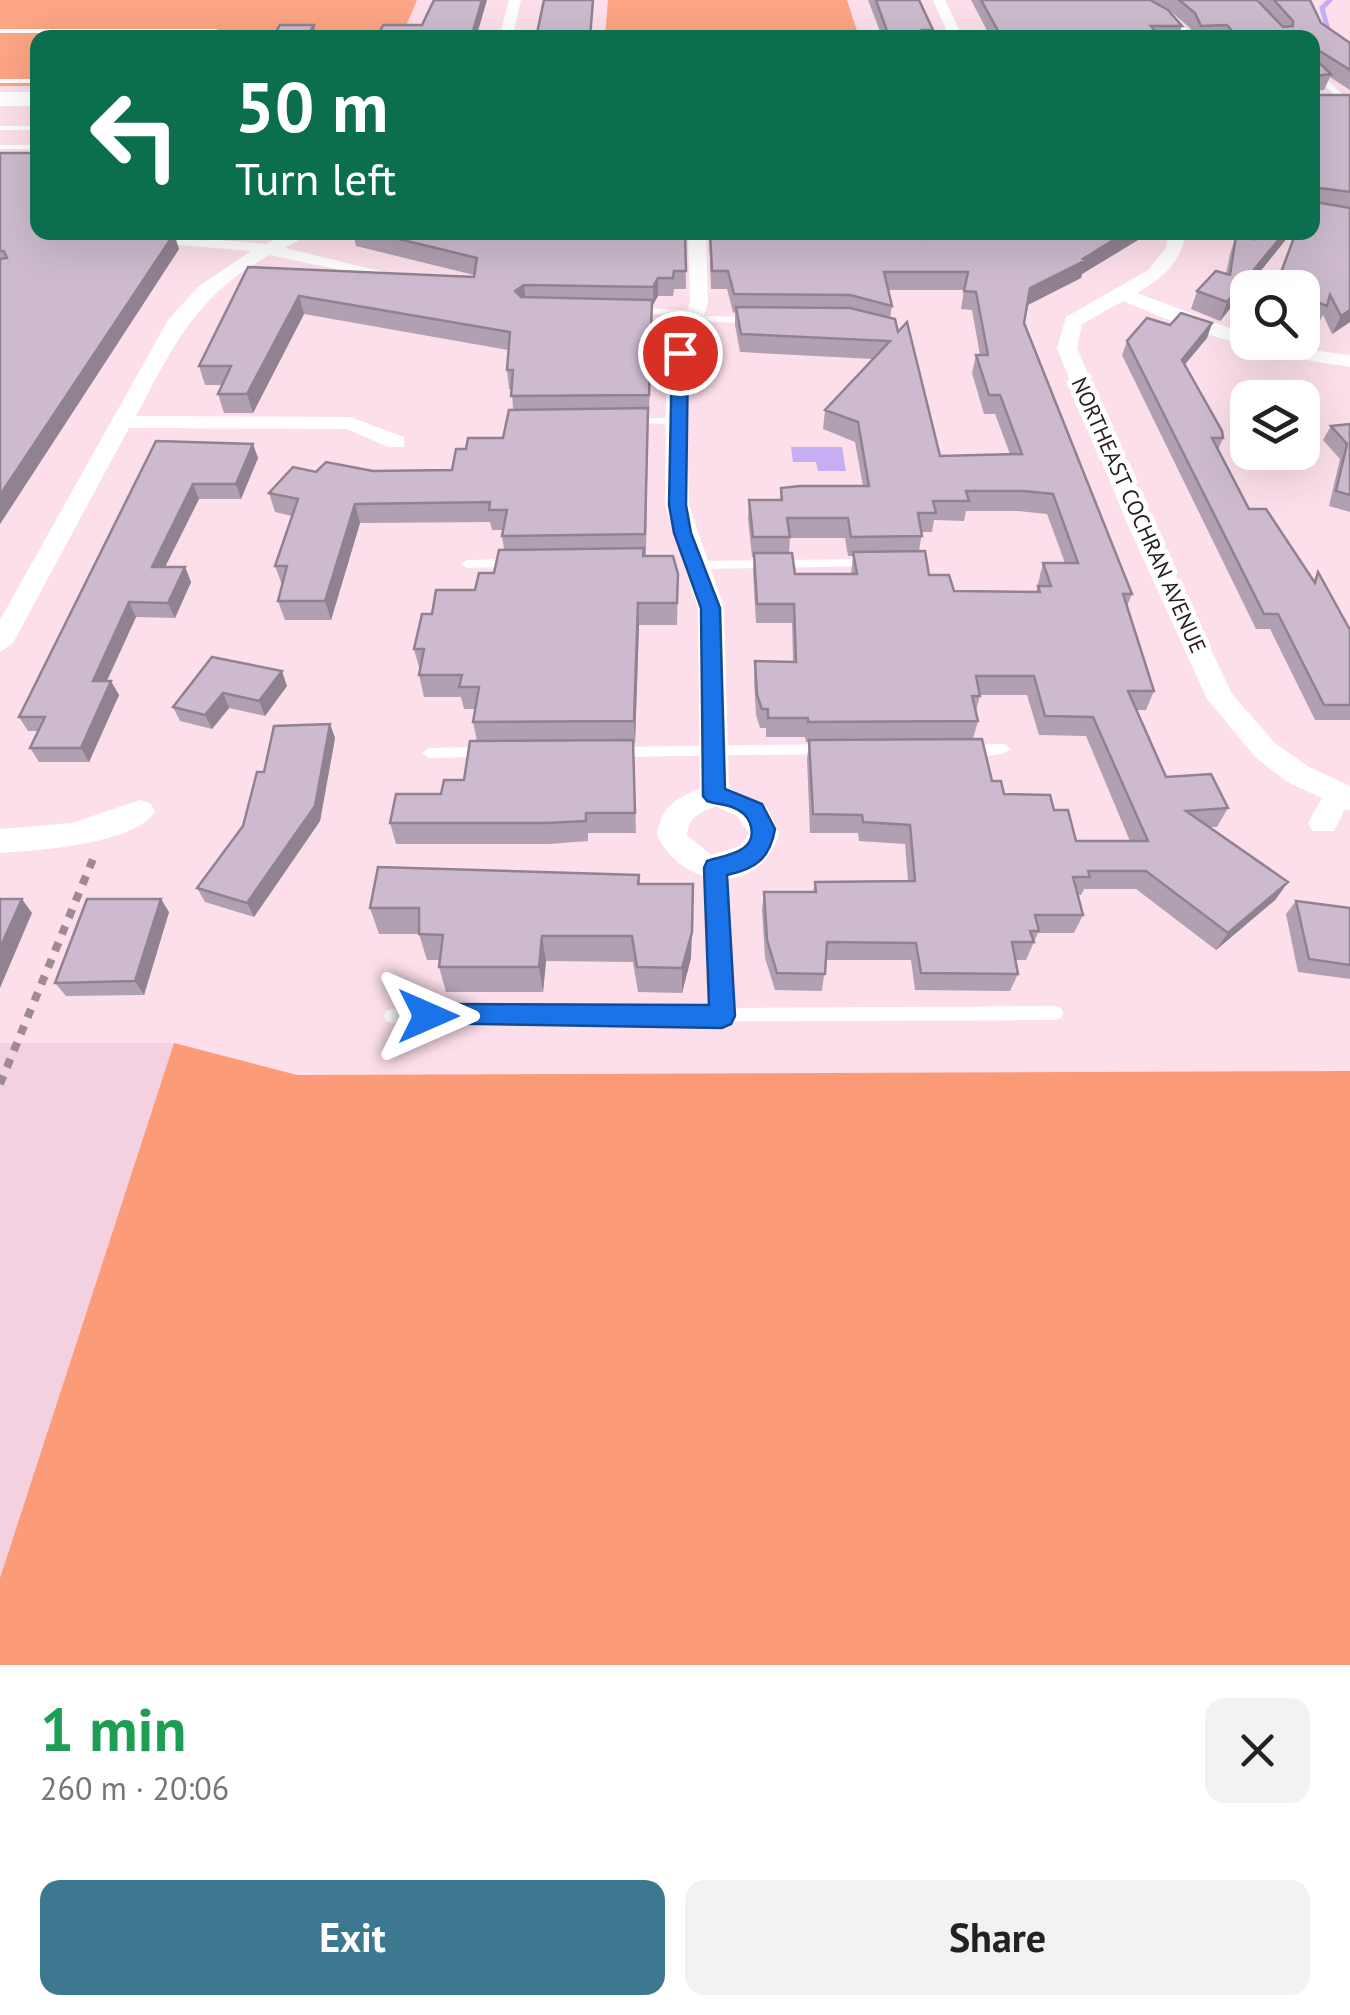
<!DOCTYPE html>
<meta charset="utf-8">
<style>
:root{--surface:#fff;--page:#f2f2f2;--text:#222;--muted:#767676;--accent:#3c7990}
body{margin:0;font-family:"PT Sans",sans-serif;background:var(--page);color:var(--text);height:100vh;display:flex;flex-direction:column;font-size:38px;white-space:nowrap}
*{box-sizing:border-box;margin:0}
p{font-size:32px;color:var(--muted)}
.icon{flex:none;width:55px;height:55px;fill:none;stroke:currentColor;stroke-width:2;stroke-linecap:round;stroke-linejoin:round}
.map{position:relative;height:1665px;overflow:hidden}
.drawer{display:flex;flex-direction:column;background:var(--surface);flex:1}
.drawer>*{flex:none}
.hud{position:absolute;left:30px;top:30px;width:1290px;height:210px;border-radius:20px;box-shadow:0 10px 40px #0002;background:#0b6e4f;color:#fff;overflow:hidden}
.tools{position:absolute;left:1230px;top:270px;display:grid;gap:20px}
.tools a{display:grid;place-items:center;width:90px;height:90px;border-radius:20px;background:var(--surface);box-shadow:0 10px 40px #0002;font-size:50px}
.pin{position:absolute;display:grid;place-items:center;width:85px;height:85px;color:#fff;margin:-42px;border:5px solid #fff;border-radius:50%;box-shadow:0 2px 10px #0007}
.me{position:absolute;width:110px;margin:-55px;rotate:90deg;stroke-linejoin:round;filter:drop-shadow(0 0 8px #0008)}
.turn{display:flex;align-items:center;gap:35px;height:210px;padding:0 40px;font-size:45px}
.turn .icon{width:130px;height:130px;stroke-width:2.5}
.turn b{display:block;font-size:70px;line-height:85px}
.round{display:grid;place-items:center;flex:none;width:105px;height:105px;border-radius:20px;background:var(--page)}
.summary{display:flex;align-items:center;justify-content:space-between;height:170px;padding:0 40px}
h1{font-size:60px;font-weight:700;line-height:75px;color:#1e9e55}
.button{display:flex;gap:20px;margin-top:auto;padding:20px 40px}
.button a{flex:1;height:115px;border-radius:20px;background:var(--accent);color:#fff;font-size:40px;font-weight:700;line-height:115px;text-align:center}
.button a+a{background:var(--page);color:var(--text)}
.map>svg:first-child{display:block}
.built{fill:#f4d1e0}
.green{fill:#fda585}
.forest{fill:#fb9b78}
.water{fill:#c6aef4}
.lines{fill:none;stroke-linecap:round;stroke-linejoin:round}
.stream{stroke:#c6aef4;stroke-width:5}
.path{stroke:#9e8a92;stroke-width:8;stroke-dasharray:9 9;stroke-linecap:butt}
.lane{fill:#fff;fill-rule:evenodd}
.street{fill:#fff;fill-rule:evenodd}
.primary{fill:#fff;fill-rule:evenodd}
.wall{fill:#b0a0b1;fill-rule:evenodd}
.shaded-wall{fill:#908290}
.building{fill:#cdbace;stroke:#908290;stroke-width:2.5}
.route{fill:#1a73e8;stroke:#114b97;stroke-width:2.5}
.labels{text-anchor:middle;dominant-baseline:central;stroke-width:10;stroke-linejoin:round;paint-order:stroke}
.far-street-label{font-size:22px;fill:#261c20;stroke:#fff}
</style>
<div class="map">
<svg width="1350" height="1665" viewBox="0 0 1350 1665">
<rect width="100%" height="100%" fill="#fcdfeb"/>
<polygon class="built" points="0,1043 174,1043 0,1578"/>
<g class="green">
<polygon points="0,0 417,0 403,33 38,38 37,86 0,86"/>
<polygon points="608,0 847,0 859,37 605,37"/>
</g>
<polygon class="forest" points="174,1043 297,1075 1350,1071 1350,1665 0,1665 0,1578"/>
<polygon class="water" points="791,447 842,447 846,471 818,471 816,462 793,462"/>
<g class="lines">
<polyline class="stream" points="1330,0 1322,8 1328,30 1350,46"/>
<polyline class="path" points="0,1084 93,859"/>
<g class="lane">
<polygon points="0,29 216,29 233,38 224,38 215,33 0,33"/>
<polygon points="1312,66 1348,99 1348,103 1342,103 1312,72"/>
<rect x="0" y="79" width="38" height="4"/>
<rect x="0" y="126" width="38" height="4"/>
<rect x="0" y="145" width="38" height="4"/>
<polygon points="631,308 697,310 702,313 697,316 628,313 626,311"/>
<polygon points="695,316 752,317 757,320 752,323 692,321 690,319"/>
<polygon points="631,418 677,418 682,421 677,424 627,423 627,419"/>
<polygon points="516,559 522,563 520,566 467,568 461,564 467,560"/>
<polygon points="873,559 877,560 877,566 697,569 691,565 697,561"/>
<polygon points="825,744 832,749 825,754 614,757 607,752 614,747"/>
<path d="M968 744H1004L1011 749C1001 758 971 758 961 749Z"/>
<polygon points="486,747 493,752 486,757 429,758 422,753 429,748"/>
<polygon points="715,862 720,864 723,868 730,1008 1055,1006 1061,1008 1063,1013 1061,1018 1055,1020 392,1023 386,1021 384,1016 386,1011 392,1009 713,1009 707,868 710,864"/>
</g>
<g class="street">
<polygon points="509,0 521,0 512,38 499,38"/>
<polygon points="933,0 945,0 963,38 950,38"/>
<path d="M1129 0C1156 0 1177 17 1194 38H1180L1166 22Z"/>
<path d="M290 232H314L285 248 409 278 400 283 270 255C196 295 174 345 136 416L350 417 404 437V447H388L347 429 129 428 13 643 0 652V620L168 320 199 286 251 251 179 245 173 244V236L266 244Z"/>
<path d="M688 232H706L708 302 686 377 689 505 724 608 729 788 767 808 779 834C759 898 682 889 657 835 661 807 675 798 700 789L698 608 665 505 666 377 690 302ZM716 806 737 816 749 834 740 846 711 855 687 835C689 816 700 813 716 806Z"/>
<path d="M1168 232H1186C1182 262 1162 279 1137 293L1248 335V342L1350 355V367C1270 357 1196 333 1123 301L1082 324 1077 348 1148 516 1232 694 1276 744 1309 767 1350 786V810L1345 809 1334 831H1312L1308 823 1322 798 1289 783 1256 758 1207 699 1124 516 1057 348 1066 317 1148 270 1166 248Z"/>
<path d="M140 800 150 803 155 811C137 844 35 851 0 853V829L72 823Z"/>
</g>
<rect class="primary" x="0" y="92" width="38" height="14"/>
</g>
<g class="wall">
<polygon points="868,0 919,0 933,30 932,38 873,38 873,34 881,34"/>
<polygon points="971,0 1150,0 1182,26 1178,38 991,38"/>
<polygon points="1150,0 1257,0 1259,2 1260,0 1310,0 1321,23 1350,43 1350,90 1330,77 1324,90 1316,91 1316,95 1350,95 1350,322 1332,334 1323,315 1318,324 1302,318 1302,288 1275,288 1295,232 1312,232 1312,38 1195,38 1190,28 1167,8"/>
<polygon points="0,153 38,232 189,232 170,233 174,234 179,249 0,524"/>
<polygon points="353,232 685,232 686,289 674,289 673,296 658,296 652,305 649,414 648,414 646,554 644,556 678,574 677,625 639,625 635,743 633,743 636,833 588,833 588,841 549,844 396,844 390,823 464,780 477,741 473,722 475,709 464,709 461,697 424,697 419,675 420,671 414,649 432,614 475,590 494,573 504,549 502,536 503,530 492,530 490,522 360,523 331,620 285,620 278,601 282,585 275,566 292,516 275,512 269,493 316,472 452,470 466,449 503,438 513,410 512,389 509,389 507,370 508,350 304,314 253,413 224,413 218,394 222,385 205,385 199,366 248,267 474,277 474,275 356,246"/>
<path d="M709 232H1140L1138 240 1082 274 1081 278 1027 305 1024 323 1132 594 1127 606 1154 691 1146 710H1136L1166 777 1228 808 1217 827H1209L1288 882 1275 900 1216 950 1136 889H1084L1081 895H1078L1083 915 1074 933H1038L1026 960H1015L1018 974 1010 991 915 990 911 960H826L822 991 775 990 765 958 762 910 764 892H813L815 882 908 881 905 844 859 841 858 833H810L807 759 809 742H806L805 737H766V728H760L756 715 754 681 755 661 793 662 792 623H756L753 572 754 557H752L748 519 749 500H780L781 488 863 486 855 442 823 429 825 410 873 359 740 352 735 325V313L733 312 727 289H711ZM888 290H964L961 309 972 310 980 355H976L972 373 984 414H995L1010 454 940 456 898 332 890 318 892 306ZM966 511H1018L1047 514 1065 563H1043L1036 592 954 591 929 575 919 551 922 532H932L934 520 964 521ZM790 538H845L848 556H853L851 574H795L789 553ZM980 695H1027L1039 735 1086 736 1130 841H1076L1054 810 1004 794 992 781 973 739 978 721 976 711Z"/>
<polygon points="1243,232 1292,232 1220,321 1191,309 1197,291 1226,274 1230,254 1236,236 1244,237"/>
<polygon points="1212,323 1207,338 1185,364 1223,438 1218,450 1249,509 1314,580 1318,572 1350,630 1350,720 1315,720 1270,629 1256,629 1122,355 1127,341 1170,325"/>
<polygon points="1350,424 1350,512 1329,506 1340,459 1323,440 1331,426"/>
<polygon points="156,441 258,458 241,499 199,499 165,567 185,567 191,582 175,618 136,617 107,681 119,695 89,762 39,762 30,748 38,731 28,731 19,717"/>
<polygon points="212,657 287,686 265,716 229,708 212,729 180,721 173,707"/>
<polygon points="330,724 335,738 320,821 254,917 205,902 197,888 243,826 264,772"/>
<polygon points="639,875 640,884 691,958 682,993 638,992 633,962 546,961 543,992 446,992 439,967 440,960 427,960 419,934 379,934 370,908"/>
<polygon points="1296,901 1350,908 1350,979 1298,972 1286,914"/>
<polygon points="169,912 144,995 66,996 55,983"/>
</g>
<g class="shaded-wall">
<polygon points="482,0 487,0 476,38 471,38"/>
<polygon points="314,25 316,37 306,38"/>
<polygon points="166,232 170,232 170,240 174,234 179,249 0,524 0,495"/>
<polygon points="915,232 945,232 913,248"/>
<polygon points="1126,232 1140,232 1138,240 1082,274 1081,278 1026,306 1030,288"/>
<polygon points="1285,232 1292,232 1220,321 1227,302"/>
<polygon points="658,278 658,296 653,305 653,287"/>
<polygon points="524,285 526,303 515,291"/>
<polygon points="299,296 304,314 253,413 247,394"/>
<polygon points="1350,310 1350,322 1332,334 1341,316"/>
<polygon points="1212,323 1207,338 1177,374 1182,360"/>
<polygon points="253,444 258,458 241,499 236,484"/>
<polygon points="193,484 199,499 158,581 152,567"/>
<polygon points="355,504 360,523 331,620 325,601"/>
<polygon points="185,567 191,582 175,618 168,603"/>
<polygon points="129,602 136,617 100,695 93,681"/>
<polygon points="638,603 639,625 635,743 634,721"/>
<polygon points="282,671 287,686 265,716 259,701"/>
<polygon points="111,681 119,695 89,762 81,748"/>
<polygon points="223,693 229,708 212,729 205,715"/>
<polygon points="330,724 335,738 320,821 254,917 247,903"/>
<polygon points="1288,882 1275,900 1216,950 1228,933"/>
<polygon points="22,899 32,913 0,988 0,948"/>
<polygon points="161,899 169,912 144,995 135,981"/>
<polygon points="692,932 691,958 682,993 682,968"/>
<polygon points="542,936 546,961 543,992 539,967"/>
</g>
<g class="building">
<polygon points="434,0 482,0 471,38 377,38 383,25 422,25"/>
<polygon points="544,0 593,0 590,38 536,38"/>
<polygon points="876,0 919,0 933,30 922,30 924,38 874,38 873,34 888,34"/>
<polygon points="981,0 1150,0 1168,10 1182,26 1151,26 1161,38 1002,38"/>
<polygon points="1179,0 1257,0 1283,27 1293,26 1293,21 1274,0 1310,0 1321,23 1350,43 1350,70 1315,48 1315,59 1331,74 1315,76 1316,95 1350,95 1350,192 1319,188 1315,202 1350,208 1350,310 1341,316 1330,295 1327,306 1302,296 1302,288 1276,286 1296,232 1312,232 1312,38 1238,38 1227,25 1201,26 1195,13"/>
<polygon points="280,25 314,25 306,38 272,38"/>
<polygon points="0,153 38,153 38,232 167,232 174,234 0,495 0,259 7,258 4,251 0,251"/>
<polygon points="370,232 685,232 686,271 674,271 673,278 658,278 653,287 524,285 515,291 521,297 652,300 649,395 511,396 513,370 507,370 510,332 299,296 247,394 218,394 231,366 199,366 248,267 474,277 477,258"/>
<polygon points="710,232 915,232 914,235 927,239 940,232 1126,232 1083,259 1086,260 1030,288 1024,323 1132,594 1123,594 1154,691 1128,691 1166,777 1211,774 1228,808 1186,811 1288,882 1228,933 1146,871 1088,871 1090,877 1073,877 1083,915 1035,915 1039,931 1030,931 1034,942 1012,942 1018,974 921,973 916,943 827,942 825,974 777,973 767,940 764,892 816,892 815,882 915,881 910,825 863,822 862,815 813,814 809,740 982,739 992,781 1001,781 1004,794 1050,795 1054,810 1068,810 1076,841 1148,841 1093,717 1045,716 1034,676 976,676 980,696 972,696 978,721 808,722 808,718 768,718 768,709 762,709 757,695 755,661 796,662 794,604 757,604 754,553 792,553 795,574 857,574 853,552 925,551 929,575 949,575 954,591 1040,592 1038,586 1051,586 1043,563 1078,563 1053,494 1023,491 966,491 969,501 933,501 936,513 918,513 922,536 851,537 848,518 787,518 790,537 753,537 749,500 782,500 781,488 800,486 869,486 858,422 825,410 890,341 741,334 736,307 850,308 895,319 898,332 907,322 940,456 1022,454 1000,395 989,395 976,355 988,355 976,292 964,291 968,272 884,272 892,306 850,295 734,294 728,271 712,271"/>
<polygon points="1253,232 1285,232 1227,302 1197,291 1216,271 1230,275 1236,236 1254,239"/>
<polygon points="1181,313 1212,323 1182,360 1222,431 1223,438 1212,438 1249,509 1266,509 1315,583 1318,572 1350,630 1350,705 1324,705 1278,614 1264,614 1127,341 1147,318 1170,325"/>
<polygon points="648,408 645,534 502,536 507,510 489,510 490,502 355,504 325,601 278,601 287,566 275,566 298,499 269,493 293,467 316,472 326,462 373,471 452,470 456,449 466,449 468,438 503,438 509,410"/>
<polygon points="1350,424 1350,495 1336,491 1347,444 1331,426"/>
<polygon points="156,441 253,444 236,484 193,484 152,567 185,567 168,603 129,602 93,681 111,681 81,748 30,748 45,717 19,717"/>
<polygon points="644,548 643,556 673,556 678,574 677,603 638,603 634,721 473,722 479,687 459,687 462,675 419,675 424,649 414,649 422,614 432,614 436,590 475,590 479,573 494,573 499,550"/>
<polygon points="212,657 282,671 259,701 223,693 205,715 173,707"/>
<polygon points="330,724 315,806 247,903 197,888 243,826 257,772 264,772 274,726"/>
<polygon points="633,740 635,813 586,813 586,821 546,823 390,823 396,794 441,794 444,780 464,780 470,741"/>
<polygon points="378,867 639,875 638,884 693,884 692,932 682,968 637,967 632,936 542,936 539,967 439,967 443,935 419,934 419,908 370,908"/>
<polygon points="0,899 22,899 0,948"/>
<polygon points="87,899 161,899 135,981 55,983"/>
<polygon points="1296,901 1350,908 1350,965 1309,959"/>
</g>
<path class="route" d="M680 349 688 353 686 505 691 533 720 608 725 789 762 804 775 829C770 858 756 869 727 875L735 1016 731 1024 722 1028 419 1023 415 1016 419 1008 428 1004 709 1005 704 868 707 861C726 855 760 852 750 823 747 815 740 810 732 807 724 804 715 804 707 801L703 796 701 608 674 533 669 505 672 353Z"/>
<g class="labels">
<g class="far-street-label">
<text transform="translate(1139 515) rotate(66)">NORTHEAST COCHRAN AVENUE</text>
</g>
</g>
</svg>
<div class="tools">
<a><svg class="icon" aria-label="search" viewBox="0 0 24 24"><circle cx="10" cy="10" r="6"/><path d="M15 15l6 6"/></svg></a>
<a><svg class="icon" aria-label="layers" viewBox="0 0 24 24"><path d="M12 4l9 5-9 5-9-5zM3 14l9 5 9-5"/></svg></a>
</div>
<div class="pin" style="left:680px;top:353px;background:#d93025"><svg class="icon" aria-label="arrive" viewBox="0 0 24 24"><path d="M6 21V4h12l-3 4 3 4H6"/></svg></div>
<svg class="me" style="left:428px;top:1016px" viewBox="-20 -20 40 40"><path d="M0-17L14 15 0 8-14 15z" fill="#1a73e8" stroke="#fff" stroke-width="4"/></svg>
<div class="hud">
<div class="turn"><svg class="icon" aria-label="left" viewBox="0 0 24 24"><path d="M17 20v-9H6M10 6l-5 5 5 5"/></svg><div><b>50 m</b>Turn left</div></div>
</div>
</div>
<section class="drawer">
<div class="summary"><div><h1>1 min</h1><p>260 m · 20:06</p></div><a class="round"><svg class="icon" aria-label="close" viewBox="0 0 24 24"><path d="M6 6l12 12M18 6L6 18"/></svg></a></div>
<div class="button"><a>Exit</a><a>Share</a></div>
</section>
